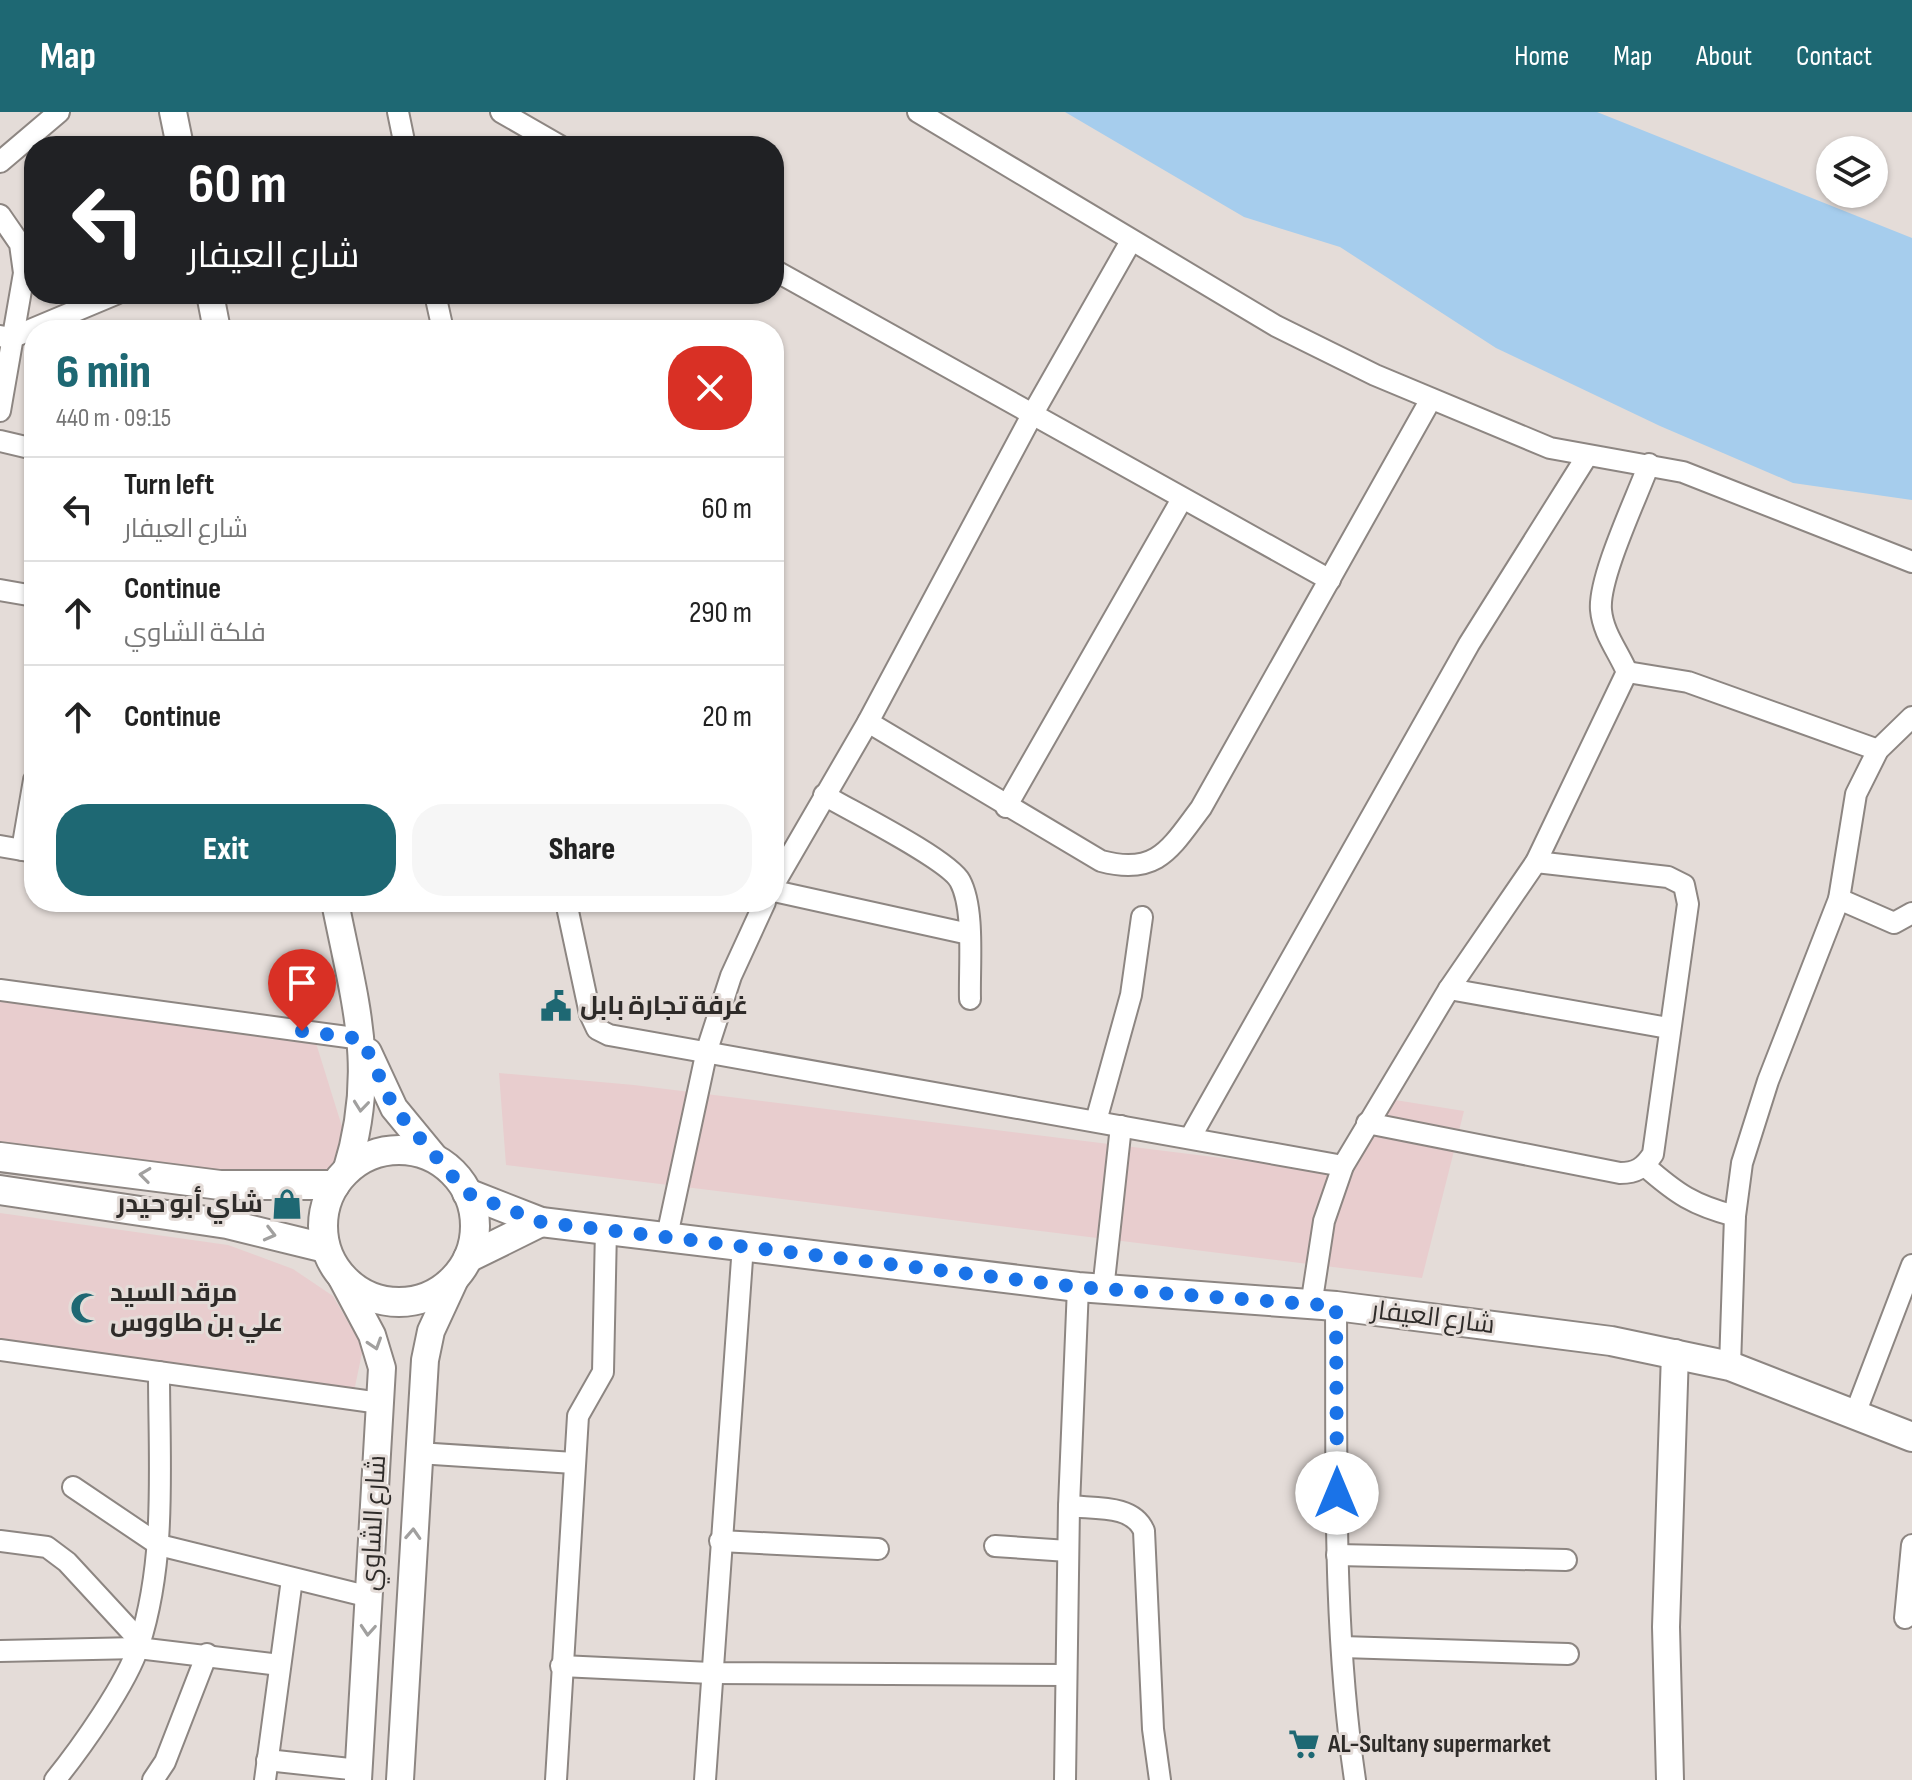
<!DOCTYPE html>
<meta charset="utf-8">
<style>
:root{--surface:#fff;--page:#f6f6f6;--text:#222;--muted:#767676;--line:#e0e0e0;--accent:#1e6873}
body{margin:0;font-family:"Sofia Sans Condensed",Cairo,sans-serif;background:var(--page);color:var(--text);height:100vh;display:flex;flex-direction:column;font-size:30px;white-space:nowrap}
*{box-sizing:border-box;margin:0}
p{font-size:26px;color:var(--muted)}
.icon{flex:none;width:44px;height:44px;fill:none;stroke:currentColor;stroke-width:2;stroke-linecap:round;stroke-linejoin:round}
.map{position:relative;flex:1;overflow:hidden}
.sheet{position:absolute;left:24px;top:208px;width:760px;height:592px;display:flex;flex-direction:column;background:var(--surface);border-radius:32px;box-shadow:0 2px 6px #0004}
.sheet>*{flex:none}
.top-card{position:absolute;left:24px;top:24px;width:760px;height:168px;border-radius:32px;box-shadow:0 2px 6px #0004;background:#202124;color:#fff;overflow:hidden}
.tools{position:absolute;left:1816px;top:24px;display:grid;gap:16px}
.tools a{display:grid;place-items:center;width:72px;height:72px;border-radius:50%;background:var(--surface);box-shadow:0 2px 6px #0004;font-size:40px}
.pin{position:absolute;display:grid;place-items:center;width:68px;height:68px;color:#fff;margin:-82px -34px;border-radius:50% 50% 50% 0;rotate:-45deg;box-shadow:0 0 8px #0007}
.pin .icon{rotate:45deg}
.me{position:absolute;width:88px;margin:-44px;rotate:0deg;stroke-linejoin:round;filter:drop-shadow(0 0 6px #0008)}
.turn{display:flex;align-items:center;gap:28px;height:168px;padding:0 32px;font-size:36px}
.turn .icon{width:104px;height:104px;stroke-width:2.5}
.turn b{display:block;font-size:56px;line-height:68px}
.round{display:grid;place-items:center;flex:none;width:84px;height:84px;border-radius:32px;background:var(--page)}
.headline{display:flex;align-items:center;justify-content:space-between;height:136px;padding:0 32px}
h1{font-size:48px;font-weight:800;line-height:60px;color:var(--accent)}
.action{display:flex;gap:16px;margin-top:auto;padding:16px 32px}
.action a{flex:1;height:92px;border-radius:32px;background:var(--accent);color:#fff;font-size:32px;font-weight:800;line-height:92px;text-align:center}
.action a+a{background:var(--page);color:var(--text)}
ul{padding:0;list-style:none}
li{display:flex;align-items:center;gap:24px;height:104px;padding:0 32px;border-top:2px solid var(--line)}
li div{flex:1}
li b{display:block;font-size:30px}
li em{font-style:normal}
header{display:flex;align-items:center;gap:48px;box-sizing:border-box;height:112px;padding:0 40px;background:var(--accent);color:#fff}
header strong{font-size:38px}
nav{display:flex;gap:44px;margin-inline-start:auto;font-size:28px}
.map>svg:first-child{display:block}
.commercial{fill:#e8cdce}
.water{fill:#a6cded}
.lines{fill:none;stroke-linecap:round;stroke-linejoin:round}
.minor-casing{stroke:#8d8682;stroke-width:24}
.tertiary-casing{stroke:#8d8682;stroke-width:30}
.secondary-casing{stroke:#8d8682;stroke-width:32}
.minor{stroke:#fff;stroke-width:20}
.tertiary{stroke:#fff;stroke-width:26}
.secondary{stroke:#fff;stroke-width:28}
.oneway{stroke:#a1a09f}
.route{stroke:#1a73e8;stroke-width:14;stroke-dasharray:0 25.2}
.labels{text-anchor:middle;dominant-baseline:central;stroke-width:6;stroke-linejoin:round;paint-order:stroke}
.poi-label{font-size:26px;font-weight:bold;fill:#2e2b29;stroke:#e4dcd8;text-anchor:start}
.street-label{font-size:26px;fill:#2e2b29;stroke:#e4dcd8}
</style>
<header>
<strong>Map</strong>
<nav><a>Home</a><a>Map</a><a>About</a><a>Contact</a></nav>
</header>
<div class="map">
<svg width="1912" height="1668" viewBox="0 0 1912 1668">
<rect width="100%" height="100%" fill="#e4dcd8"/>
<g class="commercial">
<polygon points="0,878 315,928 344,1021 337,1074 0,1038"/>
<polygon points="499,961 634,973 1343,1061 1395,988 1464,999 1422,1166 506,1053"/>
<polygon points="0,1101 228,1133 293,1157 333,1184 363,1236 350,1299 0,1247"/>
</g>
<polygon class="water" points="1065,0 1597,0 1912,126 1912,388 1793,371 1660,314 1496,236 1340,135 1244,105"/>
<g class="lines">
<defs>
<g id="minor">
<polyline points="398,0 405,34"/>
<polyline points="501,0 560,34"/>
<polyline points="918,0 1276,214 1375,263 1550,336 1683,360 1912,450"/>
<polyline points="0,50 59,0"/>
<polyline points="0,103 20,132 24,161 0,299"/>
<polyline points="774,158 1330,468"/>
<polyline points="435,182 443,218"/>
<polyline points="0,224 11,226 116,182"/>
<polyline points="0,329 34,337"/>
<polyline points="0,478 34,484"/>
<polyline points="1627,560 1688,570 1878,638"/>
<path d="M868 610 1101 749C1157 764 1170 737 1201 696L1431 287"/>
<path d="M824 683C851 699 948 747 960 769 975 797 969 855 970 887"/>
<polyline points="1006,695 1182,387"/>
<polyline points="0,734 34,740"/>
<polyline points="22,738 34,668"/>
<polyline points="774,772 868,610 1032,303 1131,129"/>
<polyline points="774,779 969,822"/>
<polyline points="1839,787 1894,811 1912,801"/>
<polyline points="566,790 590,902 597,917 609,923 1343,1054"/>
<polyline points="1449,877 1668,916"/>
<polyline points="0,878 362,927"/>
<polyline points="1096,1009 1131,883 1142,805"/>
<path d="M1367 1011 1620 1061C1636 1061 1644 1056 1653 1042L1688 792 1684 773 1668 765 1536 750"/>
<polyline points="1190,1026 1469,532 1587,344"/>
<path d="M1645 1054C1677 1082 1693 1093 1735 1104"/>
<polyline points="667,1124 707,938 731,864 765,790"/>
<polyline points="1103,1178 1121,1014"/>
<path d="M1311 1194 1324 1109 1343 1054 1449 877 1536 750 1627 560C1618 539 1603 521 1601 498 1598 466 1637 385 1649 352"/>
<path d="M1336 1194C1337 1352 1332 1512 1355 1668"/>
<polyline points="0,1238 380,1291"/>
<polyline points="1730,1254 1735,1104 1742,1051 1768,969 1839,787 1856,682 1878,638 1912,605"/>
<polyline points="1855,1302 1912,1153"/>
<polyline points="418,1341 574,1351"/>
<polyline points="73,1375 159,1433 370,1485"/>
<path d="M1069 1394C1094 1397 1133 1392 1144 1419L1153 1617 1160 1668"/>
<polyline points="0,1429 47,1435 67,1450 140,1529"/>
<polyline points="720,1429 878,1437"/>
<polyline points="995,1434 1068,1439"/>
<polyline points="1337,1443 1566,1448"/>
<polyline points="1905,1506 1912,1433"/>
<polyline points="1342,1535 1568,1542"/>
<polyline points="0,1539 138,1536 280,1553"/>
<polyline points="561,1554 711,1561 1066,1563"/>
<polyline points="267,1648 359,1658"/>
<path d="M55 1668C81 1636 127 1571 139 1533 167 1446 159 1351 159 1260"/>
<polyline points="153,1668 165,1650 207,1542"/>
<polyline points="265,1668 292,1467"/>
<polyline points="556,1668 578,1304 603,1260 606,1117"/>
<polyline points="705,1668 743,1133"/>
<polyline points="1065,1668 1069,1394 1078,1175"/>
</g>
<g id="tertiary">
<polyline points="173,0 180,34"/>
<polyline points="210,182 217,218"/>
<path d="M335 790C355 891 378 958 346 1060"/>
<polyline points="368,940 394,996 436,1047"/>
<polyline points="340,1163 372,1223 382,1256 358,1668"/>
<polyline points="400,1668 425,1248 431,1219 456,1165"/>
<polyline points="1670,1668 1666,1515 1675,1241"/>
</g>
<g id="secondary">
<circle cx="399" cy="1114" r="76"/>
<polyline points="0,1045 220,1073 335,1073"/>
<polyline points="0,1078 227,1112 325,1136"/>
<polyline points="467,1081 541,1110 1078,1175 1336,1194 1611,1229 1730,1254 1912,1325"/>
<polyline points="468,1146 541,1110"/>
</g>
</defs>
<use href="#minor" class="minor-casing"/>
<use href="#tertiary" class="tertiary-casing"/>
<use href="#secondary" class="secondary-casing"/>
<use href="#minor" class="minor"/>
<use href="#tertiary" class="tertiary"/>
<use href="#secondary" class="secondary"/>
</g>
<defs><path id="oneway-chevron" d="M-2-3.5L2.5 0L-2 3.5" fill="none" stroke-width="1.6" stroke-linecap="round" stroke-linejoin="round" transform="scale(2)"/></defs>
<g class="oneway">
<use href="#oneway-chevron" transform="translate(361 994) rotate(96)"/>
<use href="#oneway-chevron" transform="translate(145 1063) rotate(-173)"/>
<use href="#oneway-chevron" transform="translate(270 1122) rotate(14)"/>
<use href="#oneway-chevron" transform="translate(375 1232) rotate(72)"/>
<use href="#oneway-chevron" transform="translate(413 1422) rotate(-87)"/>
<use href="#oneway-chevron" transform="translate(368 1518) rotate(94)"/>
</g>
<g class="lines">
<polyline class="route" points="302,919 362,927 394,996 467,1081 541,1110 1078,1175 1336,1194 1337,1381"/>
</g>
<defs>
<symbol id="civic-bare" viewBox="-9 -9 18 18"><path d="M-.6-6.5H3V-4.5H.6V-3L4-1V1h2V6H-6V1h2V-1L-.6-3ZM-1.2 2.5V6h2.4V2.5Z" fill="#1e6873" stroke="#e4dcd8" stroke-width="2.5" paint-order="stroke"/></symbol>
<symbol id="shop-bare" viewBox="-9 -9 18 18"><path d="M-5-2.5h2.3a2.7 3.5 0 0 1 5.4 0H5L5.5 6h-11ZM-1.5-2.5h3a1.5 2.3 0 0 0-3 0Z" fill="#1e6873" stroke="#e4dcd8" stroke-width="2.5" paint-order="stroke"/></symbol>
<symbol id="mosque-bare" viewBox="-9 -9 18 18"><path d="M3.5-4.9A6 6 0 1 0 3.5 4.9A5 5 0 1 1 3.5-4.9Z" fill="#1e6873" stroke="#e4dcd8" stroke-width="2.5" paint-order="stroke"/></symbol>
<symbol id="supermarket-bare" viewBox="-9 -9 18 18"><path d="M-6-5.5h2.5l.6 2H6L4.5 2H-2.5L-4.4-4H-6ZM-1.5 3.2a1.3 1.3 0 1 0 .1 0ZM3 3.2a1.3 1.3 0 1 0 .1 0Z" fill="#1e6873" stroke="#e4dcd8" stroke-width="2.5" paint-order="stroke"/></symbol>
</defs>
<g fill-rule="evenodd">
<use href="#civic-bare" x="534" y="872" width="44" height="44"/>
<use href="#shop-bare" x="265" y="1070" width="44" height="44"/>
<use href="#mosque-bare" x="64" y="1174" width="44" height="44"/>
<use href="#supermarket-bare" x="1282" y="1610" width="44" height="44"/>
</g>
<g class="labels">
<g class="poi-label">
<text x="580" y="894">غرفة تجارة بابل</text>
<text x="263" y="1092" text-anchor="end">شاي أبو حيدر</text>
<text x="110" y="1181">مرقد السيد<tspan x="110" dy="30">علي بن طاووس</tspan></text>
<text x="1328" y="1632">AL-Sultany supermarket</text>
</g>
<g class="street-label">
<text transform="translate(1433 1206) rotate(7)">شارع العيفار</text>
<text transform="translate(374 1411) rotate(-87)">شارع الشاوي</text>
</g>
</g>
</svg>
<div class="tools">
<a><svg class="icon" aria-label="layers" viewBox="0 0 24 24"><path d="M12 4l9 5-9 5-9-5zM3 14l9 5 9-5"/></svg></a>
</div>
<div class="pin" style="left:302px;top:919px;background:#d93025"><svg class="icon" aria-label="arrive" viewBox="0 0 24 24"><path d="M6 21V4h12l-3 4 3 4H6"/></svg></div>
<svg class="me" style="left:1337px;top:1381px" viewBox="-20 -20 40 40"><circle r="19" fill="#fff"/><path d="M0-13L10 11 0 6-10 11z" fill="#1a73e8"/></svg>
<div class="top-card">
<div class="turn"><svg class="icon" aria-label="left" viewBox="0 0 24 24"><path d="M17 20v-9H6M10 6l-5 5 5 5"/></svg><div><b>60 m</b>شارع العيفار</div></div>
</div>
<section class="sheet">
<div class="headline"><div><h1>6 min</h1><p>440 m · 09:15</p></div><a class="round" style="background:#d93025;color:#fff"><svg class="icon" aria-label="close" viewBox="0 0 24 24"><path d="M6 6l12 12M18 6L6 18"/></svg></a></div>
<ul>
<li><svg class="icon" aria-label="left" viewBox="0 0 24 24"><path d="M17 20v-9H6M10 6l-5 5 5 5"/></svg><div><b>Turn left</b><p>شارع العيفار</p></div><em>60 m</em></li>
<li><svg class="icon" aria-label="ahead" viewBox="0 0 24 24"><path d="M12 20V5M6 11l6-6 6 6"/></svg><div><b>Continue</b><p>فلكة الشاوي</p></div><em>290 m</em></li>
<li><svg class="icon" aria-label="ahead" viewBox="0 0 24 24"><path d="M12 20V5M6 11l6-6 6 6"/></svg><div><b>Continue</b></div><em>20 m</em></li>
</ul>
<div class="action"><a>Exit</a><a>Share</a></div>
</section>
</div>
